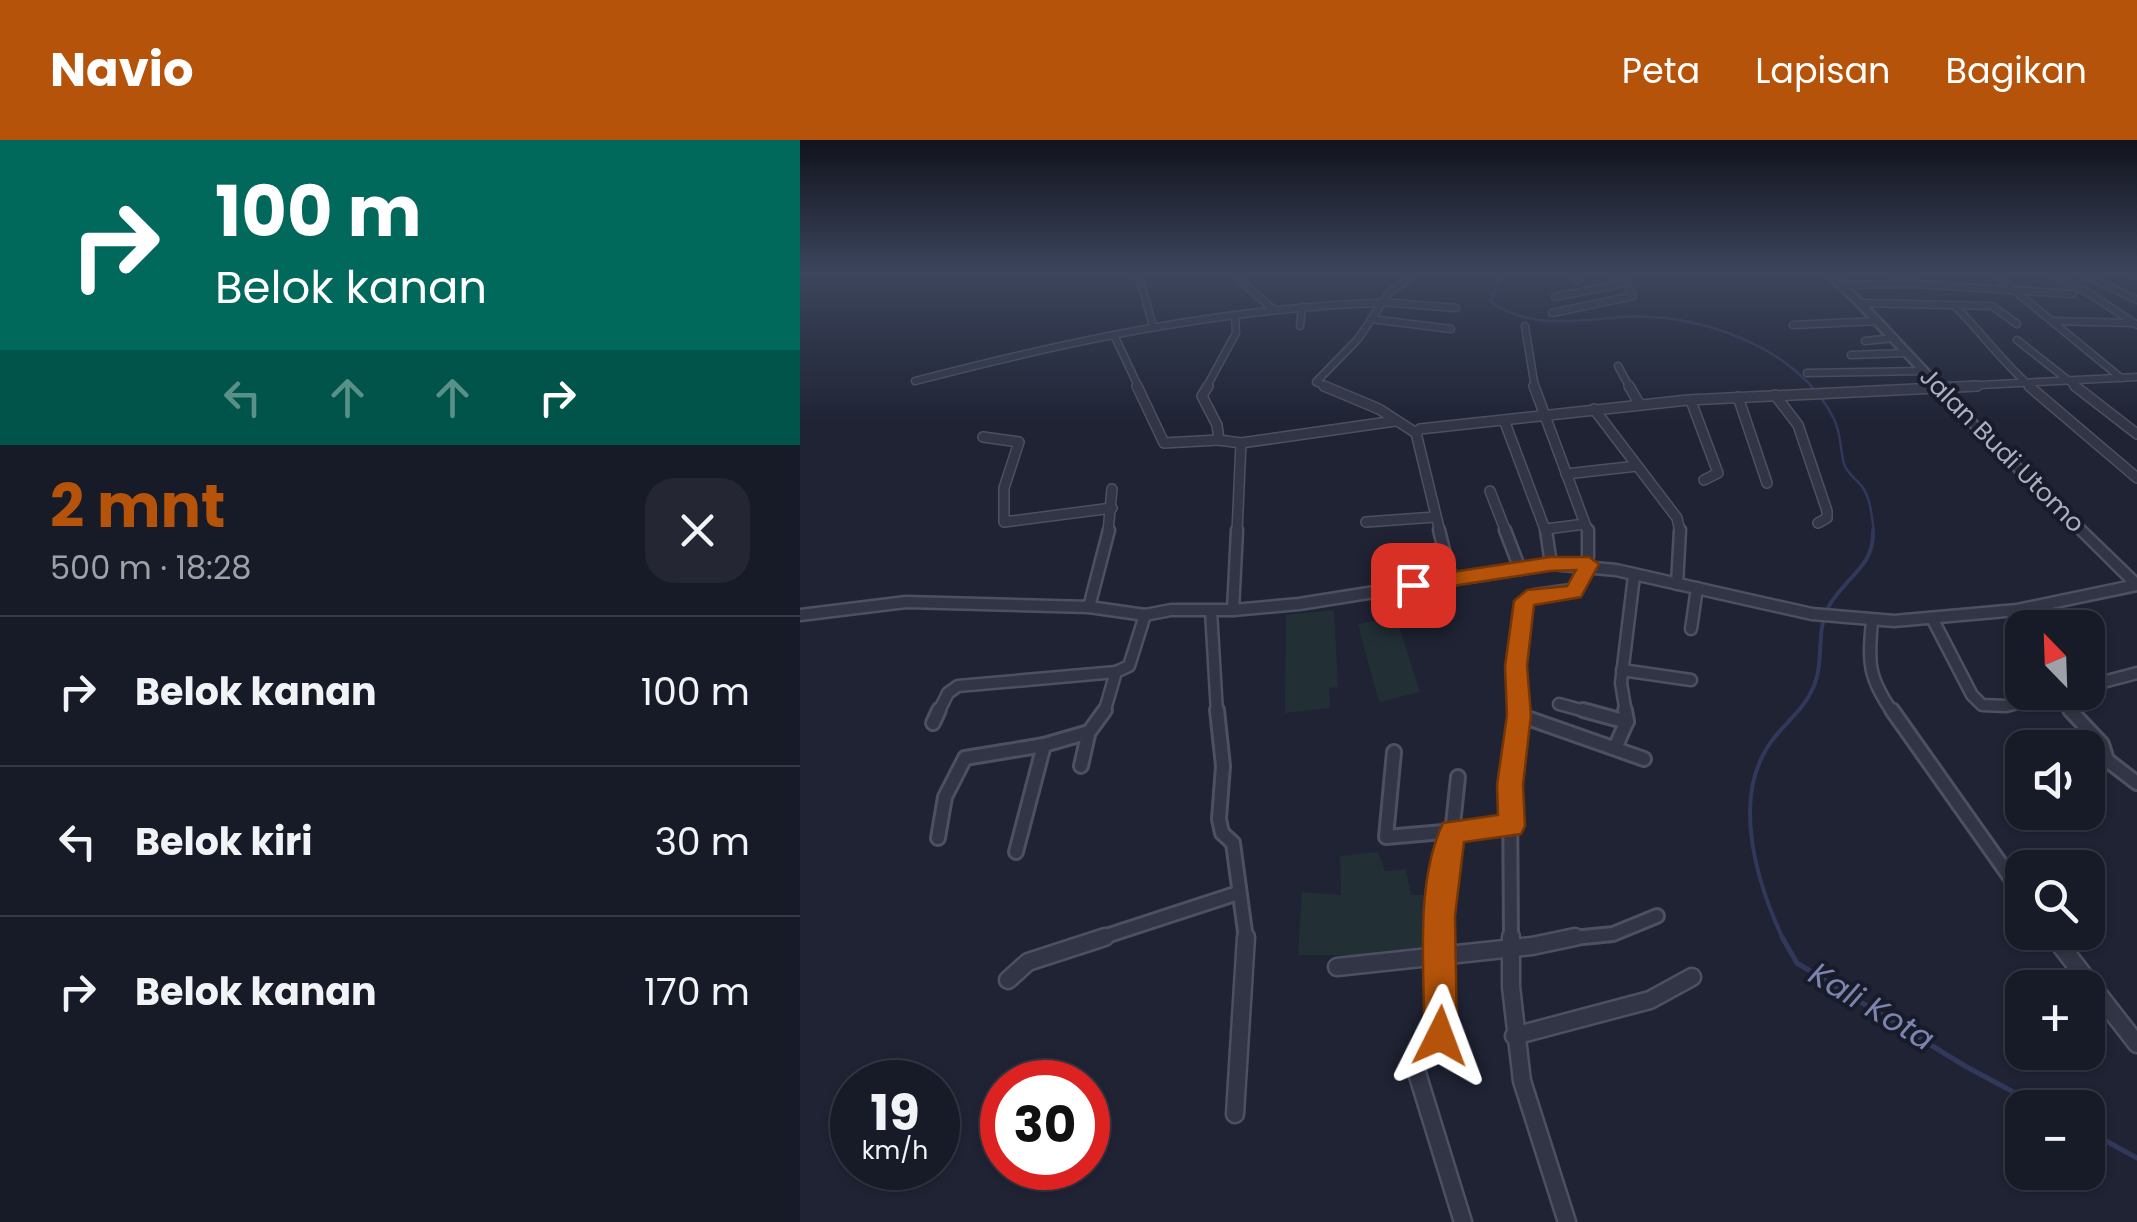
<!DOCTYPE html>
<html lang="id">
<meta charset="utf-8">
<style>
:root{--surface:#171a27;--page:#242733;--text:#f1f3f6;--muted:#9ea1a7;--line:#363844;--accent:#b45309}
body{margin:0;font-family:Poppins,sans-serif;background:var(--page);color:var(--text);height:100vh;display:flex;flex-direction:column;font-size:38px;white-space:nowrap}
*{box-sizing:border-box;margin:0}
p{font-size:32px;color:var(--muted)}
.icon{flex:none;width:55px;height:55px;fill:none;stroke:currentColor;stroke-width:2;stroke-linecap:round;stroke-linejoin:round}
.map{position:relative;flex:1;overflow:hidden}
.side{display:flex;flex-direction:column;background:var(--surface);width:800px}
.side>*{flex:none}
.top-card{background:#00695c;color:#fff;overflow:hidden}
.needle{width:65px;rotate:337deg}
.tools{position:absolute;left:1205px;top:470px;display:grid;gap:20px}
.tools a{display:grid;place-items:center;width:100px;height:100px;border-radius:20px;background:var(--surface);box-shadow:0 2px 8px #0004,0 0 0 2px var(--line);font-size:50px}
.speed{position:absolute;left:30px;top:920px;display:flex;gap:20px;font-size:50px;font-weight:700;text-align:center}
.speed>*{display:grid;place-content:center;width:130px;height:130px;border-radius:50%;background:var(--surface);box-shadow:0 2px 8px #0004,0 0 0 2px var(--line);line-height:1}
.speed small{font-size:25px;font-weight:400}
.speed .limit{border:15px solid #d22;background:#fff;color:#111}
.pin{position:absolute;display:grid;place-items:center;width:85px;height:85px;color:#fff;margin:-42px;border-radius:20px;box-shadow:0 5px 15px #0006}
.me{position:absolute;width:110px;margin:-55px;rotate:3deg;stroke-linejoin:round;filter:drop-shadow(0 0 8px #0008)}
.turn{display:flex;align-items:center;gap:35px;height:210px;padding:0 50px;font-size:45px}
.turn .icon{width:130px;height:130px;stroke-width:2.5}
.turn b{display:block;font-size:70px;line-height:85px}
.lanes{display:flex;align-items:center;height:95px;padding:0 50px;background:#0003;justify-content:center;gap:50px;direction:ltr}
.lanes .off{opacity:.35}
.round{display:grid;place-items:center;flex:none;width:105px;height:105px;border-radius:30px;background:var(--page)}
.summary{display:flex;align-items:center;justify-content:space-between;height:170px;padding:0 50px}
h1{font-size:60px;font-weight:700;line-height:75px;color:var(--accent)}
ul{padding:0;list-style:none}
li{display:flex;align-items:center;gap:30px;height:150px;padding:0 50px;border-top:2px solid var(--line)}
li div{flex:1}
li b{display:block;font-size:38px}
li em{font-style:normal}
header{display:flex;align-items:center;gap:60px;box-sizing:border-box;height:140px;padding:0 50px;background:var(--accent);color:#fff}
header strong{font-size:48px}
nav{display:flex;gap:55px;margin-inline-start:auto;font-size:35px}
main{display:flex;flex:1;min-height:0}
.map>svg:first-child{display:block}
.green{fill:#223036}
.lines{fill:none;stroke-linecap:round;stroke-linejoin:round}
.stream-far2{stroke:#313859;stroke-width:2.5}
.stream-far1{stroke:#313859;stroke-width:4}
.stream{stroke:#313859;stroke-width:5}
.minor-far4-casing{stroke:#4d5060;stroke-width:9}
.minor-far3-casing{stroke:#4d5060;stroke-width:12}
.minor-far2-casing{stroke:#4d5060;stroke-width:15}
.minor-far1-casing{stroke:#4d5060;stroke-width:18}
.minor-casing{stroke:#4d5060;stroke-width:21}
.tertiary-casing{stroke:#4d5060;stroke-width:5}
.minor-far4{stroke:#323545;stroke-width:6}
.minor-far3{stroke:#323545;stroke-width:9}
.minor-far2{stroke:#323545;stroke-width:10}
.minor-far1{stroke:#323545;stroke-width:12}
.minor{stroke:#323545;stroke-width:16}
.tertiary{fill:#323545;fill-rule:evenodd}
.route{fill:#b45309;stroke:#753606;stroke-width:2.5}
.labels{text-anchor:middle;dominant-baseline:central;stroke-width:8;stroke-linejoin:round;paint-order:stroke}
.far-street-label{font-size:25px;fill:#acafc2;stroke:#181b29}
.water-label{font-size:32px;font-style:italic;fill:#7c85af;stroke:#181b29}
</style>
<header>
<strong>Navio</strong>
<nav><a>Peta</a><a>Lapisan</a><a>Bagikan</a></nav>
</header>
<main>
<section class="side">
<div class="top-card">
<div class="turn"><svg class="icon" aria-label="right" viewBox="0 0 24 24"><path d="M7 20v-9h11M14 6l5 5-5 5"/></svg><div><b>100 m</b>Belok kanan</div></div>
<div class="lanes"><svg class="icon off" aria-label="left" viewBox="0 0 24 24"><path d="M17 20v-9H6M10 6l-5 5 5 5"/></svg><svg class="icon off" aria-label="ahead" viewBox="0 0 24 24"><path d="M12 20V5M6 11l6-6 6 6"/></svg><svg class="icon off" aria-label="ahead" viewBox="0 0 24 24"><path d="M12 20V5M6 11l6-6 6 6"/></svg><svg class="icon" aria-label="right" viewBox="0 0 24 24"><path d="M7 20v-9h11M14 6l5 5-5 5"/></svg></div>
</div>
<div class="summary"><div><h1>2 mnt</h1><p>500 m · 18:28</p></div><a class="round"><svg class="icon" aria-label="close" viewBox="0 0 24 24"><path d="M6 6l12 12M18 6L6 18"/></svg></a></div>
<ul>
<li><svg class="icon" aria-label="right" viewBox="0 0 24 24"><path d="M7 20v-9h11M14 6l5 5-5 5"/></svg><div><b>Belok kanan</b></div><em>100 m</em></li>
<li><svg class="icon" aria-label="left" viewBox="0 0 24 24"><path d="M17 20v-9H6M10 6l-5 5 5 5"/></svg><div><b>Belok kiri</b></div><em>30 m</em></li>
<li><svg class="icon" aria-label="right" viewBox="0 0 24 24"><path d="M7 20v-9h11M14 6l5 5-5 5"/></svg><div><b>Belok kanan</b></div><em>170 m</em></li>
</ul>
</section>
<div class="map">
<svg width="1337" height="1082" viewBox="0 0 1337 1082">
<rect width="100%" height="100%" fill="#1f2334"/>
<g class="green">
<polygon points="534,470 538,547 529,548 530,568 485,573 486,475"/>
<polygon points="596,477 620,552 579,562 558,484"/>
<polygon points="578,712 585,731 606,729 611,755 628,755 626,815 563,826 562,815 498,815 502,752 541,755 540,716"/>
</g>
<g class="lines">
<g class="stream-far2">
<path d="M704 132 690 161C728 190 778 180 823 177 898 172 999 207 1034 279 1041 293 1040 309 1044 324 1048 335 1057 339 1063 348 1071 360 1072 378 1074 392"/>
<polyline points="999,132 1039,132"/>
<polyline points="1117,132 1191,135"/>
<polyline points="1200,135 1233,132"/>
</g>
<path class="stream-far1" d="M983 799C958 745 932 664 967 608 980 586 1003 572 1013 548 1025 522 1015 491 1029 466 1045 437 1075 427 1073 390"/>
<g class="stream">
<polyline points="982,797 997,823 1165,926 1243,968"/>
<polyline points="1288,991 1337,1018"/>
</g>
<defs>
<g id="minor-far4">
<polyline points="771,132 777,141"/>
<polyline points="1192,132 1321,238"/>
<polyline points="1246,132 1290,154 1337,185"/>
<polyline points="1279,132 1337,160"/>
<polyline points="1327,132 1337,136"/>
<polyline points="339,136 353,186"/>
<polyline points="435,136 474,170"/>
<polyline points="1041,145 1116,144 1273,154"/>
<polyline points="755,157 826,143"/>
<polyline points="582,162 656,168"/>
<polyline points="1060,163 1192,166 1217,184"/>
<path d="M1154 165C1181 192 1203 223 1232 248"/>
<polyline points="752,173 833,156 824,140 813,132"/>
<polyline points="571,179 651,189"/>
<polyline points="1252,181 1333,183"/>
<polyline points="993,185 1078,181"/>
<polyline points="500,186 502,167"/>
<polyline points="725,186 735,248"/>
<polyline points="314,195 339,248"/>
<polyline points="1217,200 1278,248"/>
<polyline points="1065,201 1094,198"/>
<polyline points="1051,215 1107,213"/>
<polyline points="818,226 830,248"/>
<polyline points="1007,233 1124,231"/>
<path d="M115 241C269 201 421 168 581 163"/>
<polyline points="406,248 436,193 435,175"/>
<polyline points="530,248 516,242 558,199 589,153 618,132"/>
<polyline points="1121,248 1337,237"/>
</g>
<g id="minor-far3">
<polyline points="337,246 364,303 419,300"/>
<polyline points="408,246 402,256 417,285 419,300 441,303 437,392"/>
<polyline points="524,246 579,269 616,293"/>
<polyline points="734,246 788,392"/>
<polyline points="829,246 840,265"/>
<polyline points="1229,246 1337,338"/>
<polyline points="1275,246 1337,294"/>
<polyline points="975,255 998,285 1027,371 1027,378 1018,383"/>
<polyline points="938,257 967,343"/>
<polyline points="891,261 918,333 904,340"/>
<polyline points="794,269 877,378 880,392"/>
<polyline points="704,280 746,392"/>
<polyline points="183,297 219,302 204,348 204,382 312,368"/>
<polyline points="441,303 595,281"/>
<polyline points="766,334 837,326"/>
<polyline points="690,351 706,392"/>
<polyline points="566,382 635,377"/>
<polyline points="746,389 785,384"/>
<polyline points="308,392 312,349"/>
<polyline points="640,392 616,293 620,289 888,260 1177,246"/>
</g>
<g id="minor-far2">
<polyline points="639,390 651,438"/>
<polyline points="705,390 720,429"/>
<polyline points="746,390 751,424"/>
<polyline points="877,444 880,390"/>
<polyline points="289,467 309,390"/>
<polyline points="433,470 437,390"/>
<polyline points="411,471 417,573"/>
<polyline points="0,475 106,462 289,467 345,475 371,470 433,470 499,464 751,424 816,430 1012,474 1094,481 1217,470 1337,445"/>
<polyline points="1132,478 1172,555 1182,565 1206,566 1261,552"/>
<path d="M1072 481C1068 523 1068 537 1093 573"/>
<polyline points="891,489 897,448"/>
<polyline points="822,530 891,540"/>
<polyline points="1288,546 1337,533"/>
<polyline points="1255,554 1273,573"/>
<polyline points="759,564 792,573"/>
<polyline points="138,573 148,553 158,546 316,532"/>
<polyline points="304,573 316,532 329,526 345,475"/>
<polyline points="719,573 716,526 724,461 735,455 778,449 788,417 788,390"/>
<polyline points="826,573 821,543 834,436"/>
</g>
<g id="minor-far1">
<polyline points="417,570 423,626 419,679 422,693 433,703 446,799"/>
<polyline points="783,570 827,582"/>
<polyline points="1092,570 1222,754"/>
<polyline points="1270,570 1302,604 1307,620 1337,643"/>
<polyline points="719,575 844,619"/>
<polyline points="133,583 139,570"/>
<polyline points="244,605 289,592 305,570"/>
<polyline points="815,608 827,581 825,570"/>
<polyline points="594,612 586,697 712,686"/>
<polyline points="281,626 288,595"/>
<polyline points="138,698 145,657 165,618 244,605 216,712"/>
<polyline points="1250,792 1256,799"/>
<polyline points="297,799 438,753"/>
<polyline points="641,799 658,637"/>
<polyline points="711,799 710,645 719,570"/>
<polyline points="763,799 813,794 857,776"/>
</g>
<g id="minor">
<polyline points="641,797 641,906"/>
<polyline points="711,797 711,847 722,941 767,1082"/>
<polyline points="1254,797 1337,904"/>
<polyline points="537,827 732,806 775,797"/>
<polyline points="208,840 228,822 305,797"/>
<polyline points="714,896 850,860 892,837"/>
<polyline points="613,920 663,1082"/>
<polyline points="435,974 446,797"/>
</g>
<polygon id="tertiary" points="1022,132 1030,132 1063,161 1185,291 1337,438 1337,449 1333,448 1179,295 1057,165"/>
</defs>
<use href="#minor-far4" class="minor-far4-casing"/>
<use href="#minor-far3" class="minor-far3-casing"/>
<use href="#minor-far2" class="minor-far2-casing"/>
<use href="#minor-far1" class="minor-far1-casing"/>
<use href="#minor" class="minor-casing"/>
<use href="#tertiary" class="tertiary-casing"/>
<use href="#minor-far4" class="minor-far4"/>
<use href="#minor-far3" class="minor-far3"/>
<use href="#minor-far2" class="minor-far2"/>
<use href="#minor-far1" class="minor-far1"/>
<use href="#minor" class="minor"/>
<use href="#tertiary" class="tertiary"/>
</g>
<linearGradient id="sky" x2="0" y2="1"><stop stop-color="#11131d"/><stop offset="0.47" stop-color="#3c455c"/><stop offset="1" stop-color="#3c455c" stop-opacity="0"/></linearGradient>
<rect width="1337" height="283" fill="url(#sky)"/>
<path class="route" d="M750 417H789L799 424 781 457 734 465 727 526 731 575 723 645 725 686 721 694 664 702 655 776 657 896 652 907 640 912 629 907 624 896C625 829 614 745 643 683L698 675 697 645 707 575 705 526 714 461 727 450 767 446 776 430 750 431 613 452 603 445 613 438Z"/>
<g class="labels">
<g class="far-street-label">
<text transform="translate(1202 310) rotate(45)">Jalan Budi Utomo</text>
</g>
<g class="water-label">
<text transform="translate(1072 866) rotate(31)">Kali Kota</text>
</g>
</g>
</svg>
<div class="tools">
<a><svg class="needle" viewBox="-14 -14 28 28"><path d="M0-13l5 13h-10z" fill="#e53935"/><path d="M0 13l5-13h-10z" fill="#9ea1a7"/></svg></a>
<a><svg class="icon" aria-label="sound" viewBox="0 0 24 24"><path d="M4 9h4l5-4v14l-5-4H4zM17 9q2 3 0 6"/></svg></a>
<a><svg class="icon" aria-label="search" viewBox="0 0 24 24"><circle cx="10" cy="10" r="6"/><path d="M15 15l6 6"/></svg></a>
<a>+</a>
<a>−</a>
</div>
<div class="speed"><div>19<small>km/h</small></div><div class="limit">30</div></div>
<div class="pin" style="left:613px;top:445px;background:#d93025"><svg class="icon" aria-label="arrive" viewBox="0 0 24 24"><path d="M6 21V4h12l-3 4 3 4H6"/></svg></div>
<svg class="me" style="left:640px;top:896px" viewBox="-20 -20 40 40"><path d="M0-17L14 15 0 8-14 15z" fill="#b45309" stroke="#fff" stroke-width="4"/></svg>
</div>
</main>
